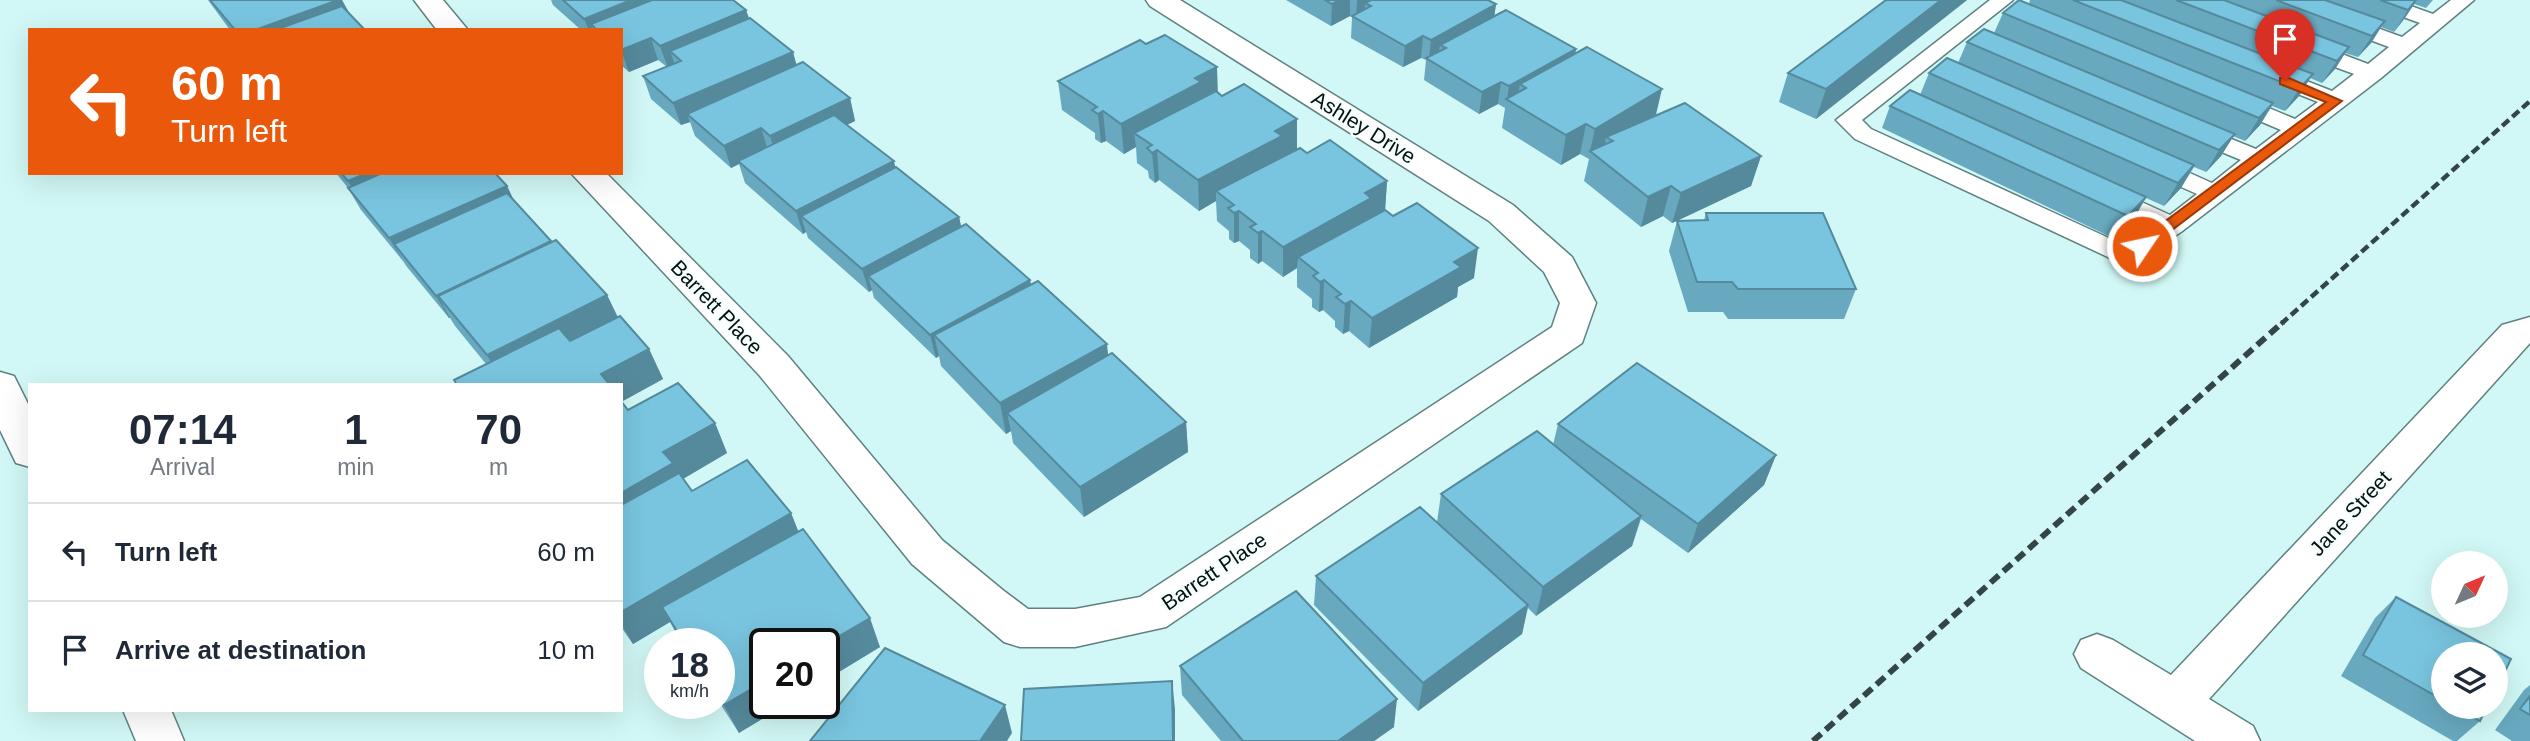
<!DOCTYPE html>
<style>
:root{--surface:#fff;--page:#f2f2f3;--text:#1f2937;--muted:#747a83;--line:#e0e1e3}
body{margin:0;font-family:Helvetica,sans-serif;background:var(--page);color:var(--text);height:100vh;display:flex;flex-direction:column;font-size:26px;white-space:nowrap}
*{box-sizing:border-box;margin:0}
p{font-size:23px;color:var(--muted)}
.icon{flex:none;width:38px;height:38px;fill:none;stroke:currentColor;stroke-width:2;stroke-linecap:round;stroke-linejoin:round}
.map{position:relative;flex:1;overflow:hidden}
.side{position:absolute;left:28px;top:383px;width:595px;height:329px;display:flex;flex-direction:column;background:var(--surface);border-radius:0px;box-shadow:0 7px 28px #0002}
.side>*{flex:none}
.hud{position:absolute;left:28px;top:28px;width:595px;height:147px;border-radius:0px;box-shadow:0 7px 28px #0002;background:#ea580c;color:#fff;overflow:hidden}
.needle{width:46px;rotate:46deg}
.fabs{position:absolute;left:2431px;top:551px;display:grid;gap:14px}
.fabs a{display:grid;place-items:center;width:77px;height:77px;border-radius:50%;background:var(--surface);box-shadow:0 7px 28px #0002;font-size:35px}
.speed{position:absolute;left:644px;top:628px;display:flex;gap:14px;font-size:35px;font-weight:700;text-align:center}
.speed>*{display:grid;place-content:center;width:91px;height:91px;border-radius:50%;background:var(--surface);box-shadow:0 7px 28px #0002;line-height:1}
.speed small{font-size:18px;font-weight:400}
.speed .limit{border:4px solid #111;border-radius:10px;background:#fff;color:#111}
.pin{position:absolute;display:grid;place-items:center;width:60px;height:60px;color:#fff;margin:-72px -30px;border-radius:50% 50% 50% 0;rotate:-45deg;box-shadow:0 0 7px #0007}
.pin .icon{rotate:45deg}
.me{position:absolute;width:77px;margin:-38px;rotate:56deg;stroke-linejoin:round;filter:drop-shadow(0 0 5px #0008)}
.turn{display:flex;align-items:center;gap:24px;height:147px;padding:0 28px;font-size:32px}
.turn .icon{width:91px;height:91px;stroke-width:2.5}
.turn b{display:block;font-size:49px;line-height:60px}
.eta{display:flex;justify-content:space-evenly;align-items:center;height:119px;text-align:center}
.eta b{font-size:42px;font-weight:800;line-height:49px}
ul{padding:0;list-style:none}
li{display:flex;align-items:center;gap:21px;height:98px;padding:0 28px;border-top:2px solid var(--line)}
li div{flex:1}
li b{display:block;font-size:26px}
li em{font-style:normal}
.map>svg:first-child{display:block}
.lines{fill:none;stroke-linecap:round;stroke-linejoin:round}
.lane-casing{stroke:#5f8281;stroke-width:3}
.street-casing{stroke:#5f8281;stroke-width:3}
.lane{fill:#fff;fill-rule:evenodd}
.street{fill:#fff;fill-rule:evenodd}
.rail-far1{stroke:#334645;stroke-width:4.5;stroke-dasharray:9 4.5;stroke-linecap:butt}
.rail{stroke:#334645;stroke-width:6;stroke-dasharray:11 6;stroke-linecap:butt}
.wall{fill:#68a9c0}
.shaded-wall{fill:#558a9c}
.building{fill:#79c5df;stroke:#558a9c;stroke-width:2}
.route{fill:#ea580c;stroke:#983908;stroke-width:2}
.labels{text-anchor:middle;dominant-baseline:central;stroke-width:5;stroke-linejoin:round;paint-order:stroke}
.street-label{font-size:21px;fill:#041111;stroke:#f6fefd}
</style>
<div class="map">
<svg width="2530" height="741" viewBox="0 0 2530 741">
<rect width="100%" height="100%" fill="#d1f8f6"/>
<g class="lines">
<defs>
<polygon id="lane" points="1990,0 2013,0 1862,120 1871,129 2124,245 2152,227 2095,201 2092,195 2095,189 2113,189 2170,215 2197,194 2143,170 2140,165 2143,160 2161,160 2212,183 2241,160 2183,136 2179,131 2183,126 2199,126 2256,149 2281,130 2224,106 2221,101 2224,96 2240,96 2295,119 2318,102 2260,79 2257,74 2260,69 2276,69 2332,91 2354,74 2297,53 2294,48 2297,43 2313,43 2368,64 2389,47 2273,4 2270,0 2300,0 2402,37 2420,23 2367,4 2364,0 2394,0 2433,14 2451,0 2474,0 2381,78 2181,232 2134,262 2125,265 1855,139 1836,120"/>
<g id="street">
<polygon points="414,0 443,0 468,30 437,30"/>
<polygon points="1146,0 1180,0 1513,205 1572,257 1596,303 1582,343 1166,627 1075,647 1020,647 1004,642 912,564 760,376 571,173 606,173 788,356 942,540 1004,591 1028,609 1075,609 1140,597 1552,327 1560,303 1544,272 1489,221 1150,6"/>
<polygon points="2530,317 2530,343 2209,699 2253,726 2260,741 2195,741 2081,668 2074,654 2081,640 2097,634 2113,640 2171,675 2502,325"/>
<polygon points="0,372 14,376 30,408 30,467 16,463 0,430"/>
<polygon points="123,710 171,710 184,741 136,741"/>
</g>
</defs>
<use href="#lane" class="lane-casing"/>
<use href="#street" class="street-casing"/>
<use href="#lane" class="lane"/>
<use href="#street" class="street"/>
<polyline class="rail-far1" points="2281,324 2530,101"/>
<polyline class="rail" points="1813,741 2283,322"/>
</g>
<g class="wall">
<polygon points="208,0 342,0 349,13 365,30 230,30"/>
<polygon points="551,0 733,0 746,10 749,18 793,52 796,65 850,98 855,121 847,125 895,167 959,217 961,227 1030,280 1031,284 1108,356 1186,422 1188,452 1084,517 1013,443 1011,431 1006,434 941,366 939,356 936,358 874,298 872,290 869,292 808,238 806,232 803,234 745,183 739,164 731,168 695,136 690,122 681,125 651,99 643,76 667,67 658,60 629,72 621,65 621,30 581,30 553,5"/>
<polygon points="1286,0 1488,0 1496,4 1494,17 1576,49 1575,54 1655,116 1761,156 1751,186 1677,221 1704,220 1706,213 1856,289 1844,319 1728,319 1723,312 1688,312 1669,251 1677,221 1672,223 1663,216 1641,227 1584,181 1589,159 1580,154 1561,165 1502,128 1505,108 1498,104 1479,114 1424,80 1426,60 1421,58 1403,67 1351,38 1352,17 1350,16 1331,26"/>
<polygon points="1886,0 1967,0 1816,119 1779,102 1788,73"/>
<polygon points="2030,0 2433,0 2426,8 2414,4 2394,32 2381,27 2371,43 2358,57 2345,53 2335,69 2322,83 2310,78 2299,96 2285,111 2272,106 2260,125 2245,141 2233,136 2221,156 2206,172 2194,167 2181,188 2164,206 2146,198 2133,220 2115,239 1882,128 1890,106 1920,95 1929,73 1958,63 1967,42 1994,33 2003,13 2029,4"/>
<polygon points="1146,44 1217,67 1217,92 1222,96 1297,119 1297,149 1387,181 1385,210 1474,278 1458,287 1457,297 1369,348 1349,331 1343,334 1335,327 1335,321 1323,310 1319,312 1312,307 1312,299 1297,287 1297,268 1283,277 1262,261 1258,264 1250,258 1250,250 1239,241 1234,243 1229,239 1229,231 1217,221 1216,201 1199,211 1159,180 1155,183 1149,178 1148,171 1137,163 1136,147 1124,154 1106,141 1101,143 1095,139 1095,133 1062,110 1058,81"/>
<polygon points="336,173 495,173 507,186 514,202 552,242 607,295 618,317 649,349 663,379 621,402 628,410 715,423 727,453 683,479 692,491 791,513 798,531 880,647 824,681 824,644 739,733 719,702 719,644 682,644 670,622 633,644 621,627 621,385 457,385 454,380 486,364 455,326 450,318 449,318 407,267 403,261 361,210 348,188"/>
<polygon points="1558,424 1776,455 1764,485 1688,553 1641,519 1632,546 1536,616 1528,608 1522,634 1418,711 1314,605 1316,576 1437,522 1441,494 1553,445"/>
<polygon points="2396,597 2443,654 2443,707 2487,707 2480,721 2457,741 2453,741 2341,676 2375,618"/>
<polygon points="1180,666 1394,727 1374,741 1221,741 1182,695"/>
<polygon points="2530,685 2530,741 2512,741 2495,730 2524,690"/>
</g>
<g class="shaded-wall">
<polygon points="338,0 342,0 353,20 327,30 255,30"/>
<polygon points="631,0 681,0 591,24 593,30 589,30 584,19"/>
<polygon points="1339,0 1350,0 1350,16 1331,26 1332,4"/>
<polygon points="1357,0 1392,0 1365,3 1365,15 1356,20"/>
<polygon points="1941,0 1967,0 1816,119 1826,89"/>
<polygon points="2417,0 2405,18 2394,32 2408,10"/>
<polygon points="1496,4 1493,26 1446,48 1440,45 1438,57 1429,60 1431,40"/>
<polygon points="746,10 753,32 670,51 675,65 668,68 660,46"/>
<polygon points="2385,21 2371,43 2358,57 2372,36"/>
<polygon points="1423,36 1421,58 1403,67 1405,46"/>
<polygon points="651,38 658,60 629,72 621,50"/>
<polygon points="2349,47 2335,69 2322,83 2337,61"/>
<polygon points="1576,49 1572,71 1526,88 1520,84 1517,102 1507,99 1509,86"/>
<polygon points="793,52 799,74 687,114 690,122 681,125 673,103"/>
<polygon points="1217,67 1218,96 1134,133 1136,147 1124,154 1121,124 1195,78"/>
<polygon points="2313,74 2299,96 2285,111 2299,89"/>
<polygon points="1501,82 1498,104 1479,114 1482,92"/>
<polygon points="1662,89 1655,119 1613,141 1606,137 1604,150 1590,151 1595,129"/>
<polygon points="850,98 855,121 777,158 770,136"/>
<polygon points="2273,103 2260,125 2245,141 2259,118"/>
<polygon points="1103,111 1106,141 1101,143 1098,114"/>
<polygon points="1297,119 1297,149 1216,191 1216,201 1199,211 1198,180 1275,131"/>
<polygon points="1586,124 1580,154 1561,165 1566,135"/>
<polygon points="761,128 768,150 738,161 739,164 731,168 724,146"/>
<polygon points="2235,134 2221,156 2206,172 2219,150"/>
<polygon points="1157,150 1159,180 1155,183 1152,153"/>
<polygon points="1761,156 1751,186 1672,223 1681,193"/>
<polygon points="894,161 899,184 801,216 806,232 803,234 796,211"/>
<polygon points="2194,165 2181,188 2164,206 2178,183"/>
<polygon points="367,173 432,173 361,204 348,181"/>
<polygon points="1387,181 1385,211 1298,257 1297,268 1283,277 1283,247 1365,193"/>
<polygon points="507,186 518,209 394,244 403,261 389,238"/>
<polygon points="1671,186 1663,216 1641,227 1648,197"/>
<polygon points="2146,197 2133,220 2115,239 2128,216"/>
<polygon points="1239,211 1239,241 1234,243 1234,213"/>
<polygon points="959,217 964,239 868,276 872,290 869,292 862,269"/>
<polygon points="1262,231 1262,261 1258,264 1258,233"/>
<polygon points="1478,248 1474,278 1458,287 1457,297 1369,348 1372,318 1454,262"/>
<polygon points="1030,280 1034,303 934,335 939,356 936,358 930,335"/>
<polygon points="1324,280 1323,310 1319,312 1320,282"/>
<polygon points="607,295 621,325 503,385 487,355"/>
<polygon points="436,296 438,296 450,318 449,318"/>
<polygon points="1351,301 1349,331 1343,334 1345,304"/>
<polygon points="1107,344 1110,374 1007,413 1011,431 1006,434 1000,403"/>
<polygon points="649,349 663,379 621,402 621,385 606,385 601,374"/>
<polygon points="1186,422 1188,452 1084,517 1080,487"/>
<polygon points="715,423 727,453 681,480 621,532 621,493 663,452"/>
<polygon points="1776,455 1764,485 1688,553 1698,524"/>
<polygon points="791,513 803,543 662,607 670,622 633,644 621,624 621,612"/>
<polygon points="1641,516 1632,546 1536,616 1543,587"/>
<polygon points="1528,605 1522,634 1418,711 1423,683"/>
<polygon points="870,618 880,647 824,681 824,645"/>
<polygon points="765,681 765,704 787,704 739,733 724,705"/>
<polygon points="1172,681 1175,709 1175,741 1173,741"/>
<polygon points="1397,699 1394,727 1374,741 1338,741"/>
<polygon points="1005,705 1012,733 1007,741 980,741"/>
</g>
<g class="building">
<polygon points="210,0 338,0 255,30 235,30"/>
<polygon points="563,0 631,0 584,19"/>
<polygon points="652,0 733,0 746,10 660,46 651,38 621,50 621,30 597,30 591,24"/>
<polygon points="1325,0 1339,0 1332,4"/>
<polygon points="1371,0 1488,0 1496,4 1431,40 1423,36 1405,46 1352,16 1371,6 1365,3"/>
<polygon points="1886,0 1941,0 1826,89 1788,73"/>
<polygon points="2019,0 2273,103 2259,118 2003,13"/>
<polygon points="2073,0 2121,0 2313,74 2299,89"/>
<polygon points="2176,0 2224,0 2349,47 2337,61"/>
<polygon points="2276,0 2325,0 2385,21 2372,36"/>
<polygon points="2380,0 2416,0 2408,10"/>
<polygon points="342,6 365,30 275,30"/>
<polygon points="1506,10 1576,49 1509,86 1501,82 1482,92 1426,58 1446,48 1440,45"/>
<polygon points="750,18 793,52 673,103 643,76 681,61 670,51"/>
<polygon points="1984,29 2235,134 2219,150 1967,42"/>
<polygon points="1165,35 1217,67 1195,78 1201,82 1121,124 1103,111 1098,114 1092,110 1097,107 1058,81 1140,40 1146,44"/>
<polygon points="1587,47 1662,89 1595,129 1586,124 1566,135 1506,99 1526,88 1520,84"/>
<polygon points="1947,58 2194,165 2178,183 1929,73"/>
<polygon points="803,62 850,98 770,136 761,128 724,146 687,114"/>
<polygon points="1244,84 1297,119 1275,131 1282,136 1198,180 1157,150 1152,153 1147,148 1152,145 1134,133 1216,91 1222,96"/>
<polygon points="1910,90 2146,197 2128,216 1890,106"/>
<polygon points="1685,103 1761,156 1681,193 1671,186 1648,197 1590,151 1613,141 1606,137"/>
<polygon points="834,115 894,161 796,211 738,161"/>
<polygon points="1330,140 1387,181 1365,193 1371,198 1283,247 1262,231 1258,233 1250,227 1256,224 1239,211 1234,213 1228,208 1234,205 1216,191 1300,148 1307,153"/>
<polygon points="896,167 959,217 862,269 801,216"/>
<polygon points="341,173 367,173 348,181"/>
<polygon points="382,173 495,173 507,186 389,238 348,188"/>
<polygon points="507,193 551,241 436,296 394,244"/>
<polygon points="1417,203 1478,248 1454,262 1461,267 1372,318 1351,301 1345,304 1336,297 1341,294 1324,280 1320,282 1313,276 1318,273 1298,257 1385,210 1393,216"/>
<polygon points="1706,213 1823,213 1856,289 1738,289 1732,282 1697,282 1677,221 1708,220"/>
<polygon points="966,224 1030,280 930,335 868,276"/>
<polygon points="556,240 607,295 487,355 438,296"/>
<polygon points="1038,281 1107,344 1000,403 934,335"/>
<polygon points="620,316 649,349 601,374 610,385 457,385 454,380 559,328 570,341"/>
<polygon points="1112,353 1186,422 1080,487 1007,413"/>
<polygon points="1637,363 1776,455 1698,524 1558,424"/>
<polygon points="678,383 715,423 663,452 673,463 621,493 621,401 628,410"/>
<polygon points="1537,431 1641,516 1543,587 1441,494"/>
<polygon points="747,460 791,513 621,612 621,505 679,473 692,491"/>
<polygon points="1420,507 1528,605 1423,683 1316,576"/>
<polygon points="803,529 870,618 824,645 824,644 765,644 765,681 724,705 719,697 719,644 685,644 662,607"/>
<polygon points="1296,591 1397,699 1338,741 1243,741 1180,666"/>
<polygon points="2396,597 2511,659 2496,690 2496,654 2443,654 2443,700 2363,655"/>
<polygon points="885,648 1005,705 980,741 810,741"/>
<polygon points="1172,681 1173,741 1021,741 1024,689"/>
<polygon points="2530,696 2530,715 2520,709"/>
<polygon points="2455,707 2487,707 2480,721"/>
</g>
<polygon class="route" points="2280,78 2289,78 2342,101 2147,249 2137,249 2137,242 2326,102 2280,84"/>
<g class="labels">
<g class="street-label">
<text transform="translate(1364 127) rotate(32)">Ashley Drive</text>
<text transform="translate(717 307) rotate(46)">Barrett Place</text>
<text transform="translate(2350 513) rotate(-47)">Jane Street</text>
<text transform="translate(1214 571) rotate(-34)">Barrett Place</text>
</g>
</g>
</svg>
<div class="fabs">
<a><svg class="needle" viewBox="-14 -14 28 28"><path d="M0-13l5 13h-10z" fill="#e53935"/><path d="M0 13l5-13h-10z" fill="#747a83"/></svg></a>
<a><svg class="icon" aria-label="layers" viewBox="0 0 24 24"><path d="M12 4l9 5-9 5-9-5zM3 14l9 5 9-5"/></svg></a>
</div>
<div class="speed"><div>18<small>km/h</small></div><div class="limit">20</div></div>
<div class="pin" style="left:2285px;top:81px;background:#d93025"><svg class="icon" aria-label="arrive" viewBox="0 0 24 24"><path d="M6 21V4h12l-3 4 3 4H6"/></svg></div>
<svg class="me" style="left:2142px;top:246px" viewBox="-20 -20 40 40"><circle r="17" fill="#ea580c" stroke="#fff" stroke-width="3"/><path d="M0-11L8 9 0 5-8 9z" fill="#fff"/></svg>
<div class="hud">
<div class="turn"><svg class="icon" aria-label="left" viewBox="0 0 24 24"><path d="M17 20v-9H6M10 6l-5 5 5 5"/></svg><div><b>60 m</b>Turn left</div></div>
</div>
<section class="side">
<div class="eta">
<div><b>07:14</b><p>Arrival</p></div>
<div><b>1</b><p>min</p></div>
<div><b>70</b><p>m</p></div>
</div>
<ul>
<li><svg class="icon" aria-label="left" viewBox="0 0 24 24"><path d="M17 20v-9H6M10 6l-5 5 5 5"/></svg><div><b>Turn left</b></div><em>60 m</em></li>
<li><svg class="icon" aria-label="arrive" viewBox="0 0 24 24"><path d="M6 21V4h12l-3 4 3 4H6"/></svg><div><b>Arrive at destination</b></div><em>10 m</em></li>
</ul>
</section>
</div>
